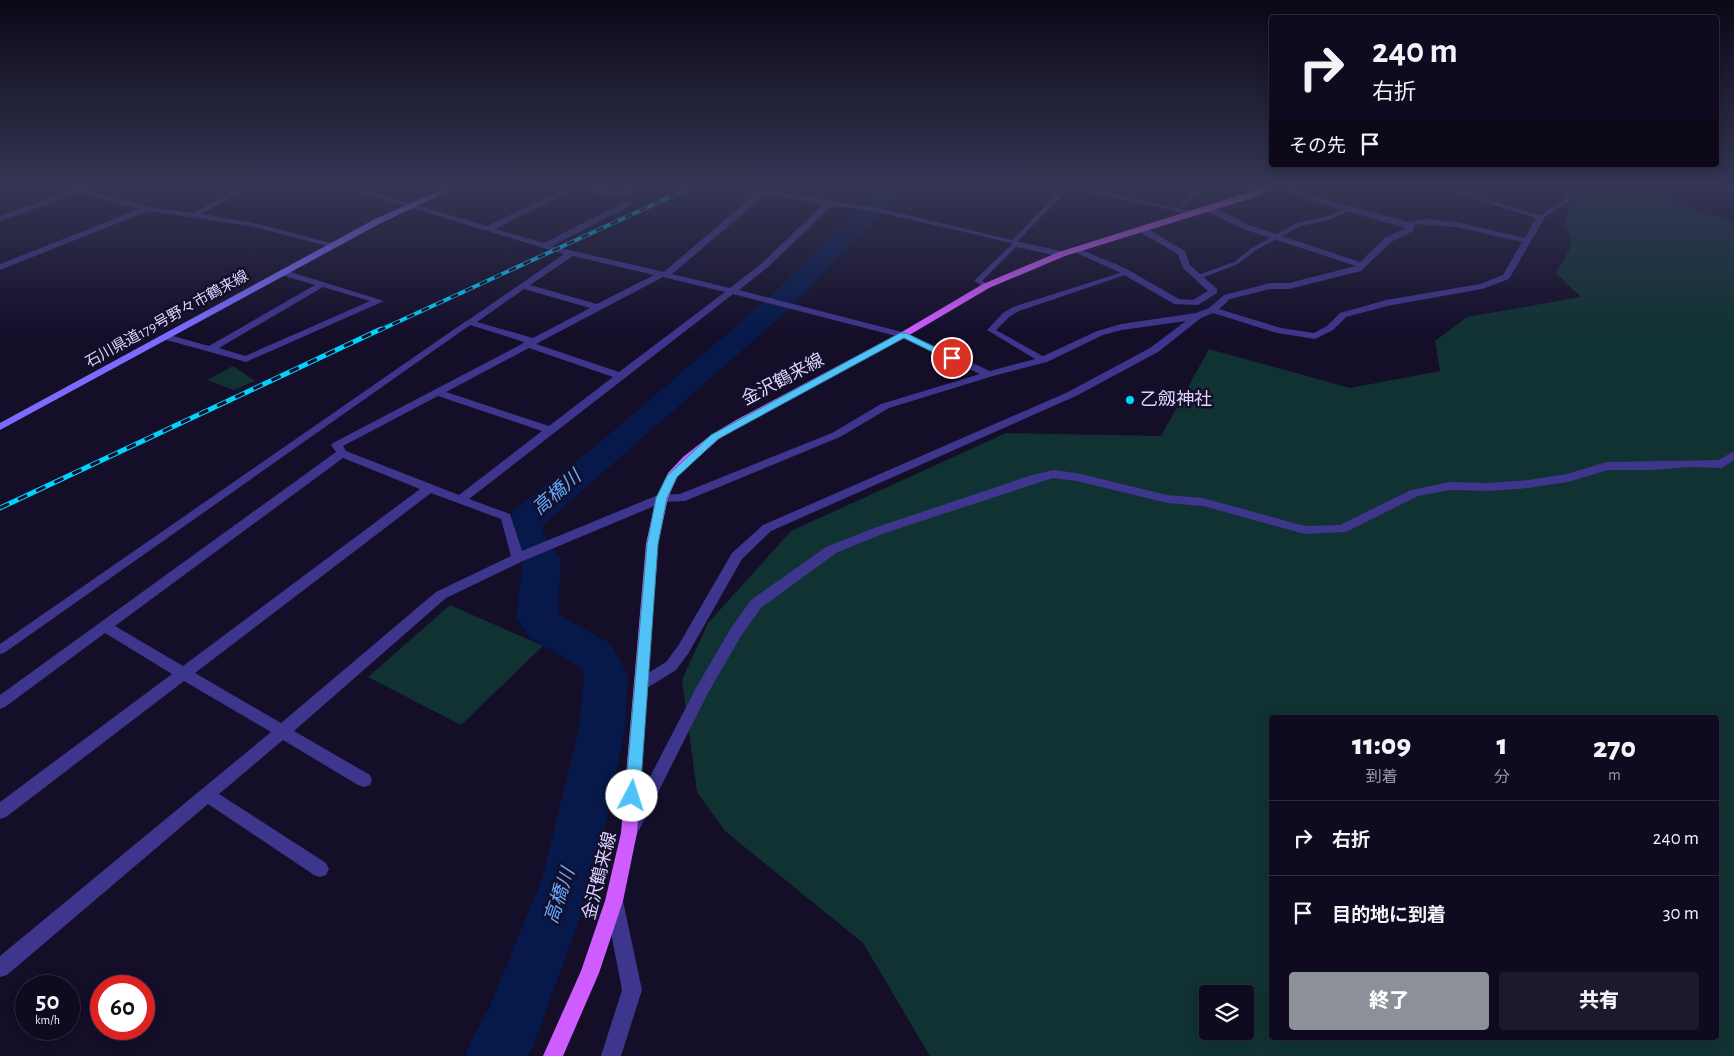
<!DOCTYPE html>
<html lang="ja">
<meta charset="utf-8">
<style>
:root{--surface:#0f0a1f;--page:#1d182c;--text:#f1f3f6;--muted:#9b9aa4;--line:#2f2b3d;--accent:#8c9099}
body{margin:0;font-family:"Alegreya Sans","Noto Sans JP",sans-serif;background:var(--page);color:var(--text);height:100vh;display:flex;flex-direction:column;font-size:19px;white-space:nowrap}
*{box-sizing:border-box;margin:0}
p{font-size:16px;color:var(--muted)}
.icon{flex:none;width:28px;height:28px;fill:none;stroke:currentColor;stroke-width:2;stroke-linecap:round;stroke-linejoin:round}
.map{position:relative;flex:1;overflow:hidden}
.panel{position:absolute;left:1269px;top:715px;width:450px;height:325px;display:flex;flex-direction:column;background:var(--surface);border-radius:5px;box-shadow:0 2px 12px #0003,0 0 0 1px var(--line)}
.panel>*{flex:none}
.banner{position:absolute;left:1269px;top:15px;width:450px;height:152px;border-radius:5px;box-shadow:0 2px 12px #0003,0 0 0 1px var(--line);background:#0f0a1f;color:var(--text);overflow:hidden}
.controls{position:absolute;left:1199px;top:985px;display:grid;gap:10px}
.controls a{display:grid;place-items:center;width:55px;height:55px;border-radius:5px;background:var(--surface);box-shadow:0 2px 12px #0003,0 0 0 1px var(--line);font-size:25px}
.speed{position:absolute;left:15px;top:975px;display:flex;gap:10px;font-size:25px;font-weight:700;text-align:center}
.speed>*{display:grid;place-content:center;width:65px;height:65px;border-radius:50%;background:var(--surface);box-shadow:0 2px 12px #0003,0 0 0 1px var(--line);line-height:1}
.speed small{font-size:12px;font-weight:400}
.speed .limit{border:8px solid #d22;background:#fff;color:#111}
.pin{position:absolute;display:grid;place-items:center;width:42px;height:42px;color:#fff;margin:-21px;border:2px solid #fff;border-radius:50%;box-shadow:0 1px 5px #0007}
.me{position:absolute;width:55px;margin:-28px;rotate:5deg;stroke-linejoin:round;filter:drop-shadow(0 0 4px #0008)}
.turn{display:flex;align-items:center;gap:18px;height:105px;padding:0 20px;font-size:22px}
.turn .icon{width:65px;height:65px;stroke-width:2.5}
.turn b{display:block;font-size:35px;line-height:42px}
.then{display:flex;align-items:center;height:48px;padding:0 20px;background:#0003;gap:10px;font-size:19px}
.eta{display:flex;justify-content:space-evenly;align-items:center;height:85px;text-align:center}
.eta b{font-size:30px;font-weight:800;line-height:35px}
.button{display:flex;gap:10px;margin-top:auto;padding:10px 20px}
.button a{flex:1;height:58px;border-radius:5px;background:var(--accent);color:#fff;font-size:20px;font-weight:800;line-height:58px;text-align:center}
.button a+a{background:var(--page);color:var(--text)}
ul{padding:0;list-style:none}
li{display:flex;align-items:center;gap:15px;height:75px;padding:0 20px;border-top:1px solid var(--line)}
li div{flex:1}
li b{display:block;font-size:19px}
li em{font-style:normal}
.map>svg:first-child{display:block}
.green{fill:#103233;fill-rule:evenodd}
.lines{fill:none;stroke-linecap:round;stroke-linejoin:round}
.river{fill:#06194a;fill-rule:evenodd}
.lane{fill:#3e358c;fill-rule:evenodd}
.street{fill:#3e358c;fill-rule:evenodd}
.secondary{fill:#7b6cff;fill-rule:evenodd}
.primary{fill:#ce5cff;fill-rule:evenodd}
.rail-far1-casing{stroke:#01d3ff;stroke-width:4}
.rail-casing{stroke:#01d3ff;stroke-width:5}
.rail-far1{stroke:#140e29;stroke-width:2.5;stroke-dasharray:8;stroke-linecap:butt}
.rail{stroke:#140e29;stroke-width:3;stroke-dasharray:10;stroke-linecap:butt}
.route{fill:#4fc3f7;stroke:#337fa1}
.poi-dot{fill:#01d3ff;stroke:#140e29;stroke-width:2}
.labels{text-anchor:middle;dominant-baseline:central;stroke-width:5;stroke-linejoin:round;paint-order:stroke}
.far-street-label{font-size:15px;fill:#ddd5ff;stroke:#140e29}
.street-label{font-size:18px;fill:#ddd5ff;stroke:#140e29}
.poi-label{font-size:18px;fill:#ddd5ff;stroke:#140e29;text-anchor:start}
.water-label{font-size:19px;font-style:italic;fill:#63abff;stroke:#140e29}
</style>
<div class="map">
<svg width="1734" height="1056" viewBox="0 0 1734 1056">
<rect width="100%" height="100%" fill="#140e29"/>
<g class="green">
<path d="M1565 185H1650L1656 193 1710 215 1734 222V1056H930L863 943 725 831 697 792 682 680 708 623 791 531 1006 433 1161 436 1209 349 1350 388 1440 371 1435 341 1467 317 1581 297 1556 273 1572 245 1565 220 1570 204ZM1271 718H1716V1038H1271ZM1208 994H1245V1031H1208Z"/>
<polygon points="233,366 255,381 234,390 207,380"/>
<polygon points="450,605 543,646 461,725 368,677"/>
</g>
<g class="lines">
<polygon class="river" points="883,185 907,185 786,312 543,525 542,530 561,560 558,614 611,644 628,676 625,729 594,879 532,1049 528,1056 465,1056 474,1035 489,1008 542,879 579,729 584,676 580,667 530,638 516,617 523,560 504,531 513,511 599,443 766,300"/>
<g class="lane">
<polygon points="1066,185 1072,185 1194,212 1191,214 1069,188 1017,242 1019,244 982,281 990,286 986,288 974,281 1012,244 1011,243 878,212 830,205 827,203 830,201 878,208 1012,240"/>
<polygon points="1196,185 1202,185 1185,207 1181,207 1180,206"/>
<polygon points="1568,185 1574,185 1570,201 1543,218 1539,218 1539,216 1565,199"/>
<polygon points="1349,207 1352,209 1351,210 1329,220 1301,226 1256,250 1238,264 1202,278 1195,276 1234,262 1252,248 1297,223 1325,217"/>
<polygon points="1126,271 1130,273 1128,274 1019,311 1009,317 996,330 1046,358 1046,362 1040,362 987,330 1003,313 1013,307"/>
<polygon points="466,321 472,321 473,323 4,653 0,654 0,644"/>
</g>
<g class="street">
<polygon points="86,185 97,185 87,190 148,207 192,213 246,185 255,185 201,214 250,222 339,245 335,248 250,226 148,211 0,270 0,264 139,209 80,192 0,221 0,216"/>
<path d="M335 185H346L487 226 573 185H596L608 188 623 185 633 189V193L616 198 578 188 495 229 544 243 624 202H630V206L552 246 664 272 761 189 833 201V205L768 267 739 290 906 333 990 371 1039 358 1097 331 1121 324 1196 313 1209 308 1224 295 1270 283H1289L1356 266 1243 229 1205 210V206H1211L1249 225 1360 262 1385 238 1406 228 1308 200 1272 185H1282L1314 196 1408 222 1426 219 1456 222 1525 238 1536 218 1430 185H1441L1545 217 1509 279 1482 289 1387 306 1346 317 1333 330 1315 339 1277 333 1213 313 1201 318 1158 352 1076 396 771 531 742 559 688 654 676 670 647 688 642 690 637 688 635 684 637 680 666 662 678 646 732 553 763 525 1068 392 1150 348 1186 321 1122 330 1103 335 1047 362 993 376 889 408 840 437 685 501 664 502 523 561 446 598 294 731 370 775 372 780 370 785 364 787 358 785 283 740 219 794 326 863 329 869 326 875 320 877 314 875 208 804 7 975 0 977V956L271 732 184 681 6 817 0 819V802L172 674 105 633 5 707 0 709V695L336 452 331 445 333 443 522 344 524 342 464 323 564 254ZM622 189 624 191 616 194 609 192ZM766 194 824 204 762 263 730 288 672 274ZM1415 224 1456 227 1522 242 1503 275 1480 284 1386 300 1340 313 1327 326 1314 333 1281 328 1219 309 1230 299 1270 289H1289L1361 271 1391 242 1413 231ZM573 256 654 275 597 304 530 285ZM663 277 725 292 619 372 536 344ZM524 289 590 308 533 338 477 322ZM733 294 900 337 980 374 881 404 832 433 680 494 658 495 522 551 510 514 469 499ZM529 348 613 377 549 426 446 392ZM438 396 542 431 459 495 346 451 343 446ZM343 458 420 489 183 666 115 626ZM431 493 501 519 511 556 436 592 281 723 195 673Z"/>
<polygon points="1138,227 1144,227 1185,251 1190,265 1217,289 1217,293 1198,305 1174,304 1119,272 1070,250 1077,248 1125,268 1179,299 1193,300 1208,291 1183,268 1178,254 1138,231"/>
<polygon points="1016,241 1065,252 1066,254 1062,257 1013,246 1013,242"/>
<path d="M284 270 384 301 246 362 163 339 161 337 166 334 209 346 315 285 281 275 280 273ZM323 287 370 301 245 356 219 348Z"/>
<polygon points="1734,451 1734,460 1722,468 1690,467 1653,470 1608,470 1568,482 1528,488 1489,491 1450,490 1418,496 1346,532 1305,534 1203,506 1167,503 1077,481 1053,478 882,534 836,553 761,608 741,636 708,693 636,836 630,839 624,836 622,831 697,686 731,628 751,600 826,547 874,528 1029,476 1053,470 1077,473 1167,495 1203,498 1305,526 1340,525 1411,490 1450,482 1489,483 1528,480 1567,474 1607,462 1719,460"/>
<polygon points="614,892 620,895 623,901 642,990 621,1056 601,1056 622,990 605,901 608,895"/>
</g>
<polygon class="secondary" points="451,185 461,185 381,223 0,430 0,423 375,219"/>
<polygon class="primary" points="1272,185 1282,185 1255,197 1065,256 989,288 906,337 744,424 719,439 691,463 677,477 668,498 658,544 637,833 623,901 599,973 563,1056 543,1056 581,971 605,901 621,833 646,544 656,498 668,473 683,457 711,435 736,420 900,333 983,284 1059,252"/>
<defs>
<polyline id="rail-far1" points="378,331 696,185"/>
<polyline id="rail" points="0,508 381,329"/>
</defs>
<use href="#rail-far1" class="rail-far1-casing"/>
<use href="#rail" class="rail-casing"/>
<use href="#rail-far1" class="rail-far1"/>
<use href="#rail" class="rail"/>
</g>
<linearGradient id="sky" x2="0" y2="1"><stop stop-color="#0b0817"/><stop offset="0.56" stop-color="#343654"/><stop offset="1" stop-color="#343654" stop-opacity="0"/></linearGradient>
<rect width="1734" height="333" fill="url(#sky)"/>
<polygon class="route" points="900,333 906,333 957,358 949,360 904,338 718,439 677,477 667,498 658,544 640,796 638,800 632,802 627,800 625,796 647,544 656,498 667,476 711,435"/>
<circle class="poi-dot" cx="1130" cy="400" r="5"/>
<g class="labels">
<g class="far-street-label">
<text transform="translate(167 319) rotate(-29)">石川県道179号野々市鶴来線</text>
</g>
<g class="street-label">
<text transform="translate(783 380) rotate(-28)">金沢鶴来線</text>
<text transform="translate(600 876) rotate(-76)">金沢鶴来線</text>
</g>
<g class="poi-label">
<text x="1140" y="400">乙劔神社</text>
</g>
<g class="water-label">
<text transform="translate(557 493) rotate(-41)">高橋川</text>
<text transform="translate(560 896) rotate(-71)">高橋川</text>
</g>
</g>
</svg>
<div class="controls">
<a><svg class="icon" aria-label="layers" viewBox="0 0 24 24"><path d="M12 4l9 5-9 5-9-5zM3 14l9 5 9-5"/></svg></a>
</div>
<div class="speed"><div>50<small>km/h</small></div><div class="limit">60</div></div>
<div class="pin" style="left:952px;top:358px;background:#d93025"><svg class="icon" aria-label="arrive" viewBox="0 0 24 24"><path d="M6 21V4h12l-3 4 3 4H6"/></svg></div>
<svg class="me" style="left:632px;top:796px" viewBox="-20 -20 40 40"><circle r="19" fill="#fff"/><path d="M0-13L10 11 0 6-10 11z" fill="#4fc3f7"/></svg>
<div class="banner">
<div class="turn"><svg class="icon" aria-label="right" viewBox="0 0 24 24"><path d="M7 20v-9h11M14 6l5 5-5 5"/></svg><div><b>240 m</b>右折</div></div>
<div class="then">その先<svg class="icon" aria-label="arrive" viewBox="0 0 24 24"><path d="M6 21V4h12l-3 4 3 4H6"/></svg></div>
</div>
<section class="panel">
<div class="eta">
<div><b>11:09</b><p>到着</p></div>
<div><b>1</b><p>分</p></div>
<div><b>270</b><p>m</p></div>
</div>
<ul>
<li><svg class="icon" aria-label="right" viewBox="0 0 24 24"><path d="M7 20v-9h11M14 6l5 5-5 5"/></svg><div><b>右折</b></div><em>240 m</em></li>
<li><svg class="icon" aria-label="arrive" viewBox="0 0 24 24"><path d="M6 21V4h12l-3 4 3 4H6"/></svg><div><b>目的地に到着</b></div><em>30 m</em></li>
</ul>
<div class="button"><a>終了</a><a>共有</a></div>
</section>
</div>
